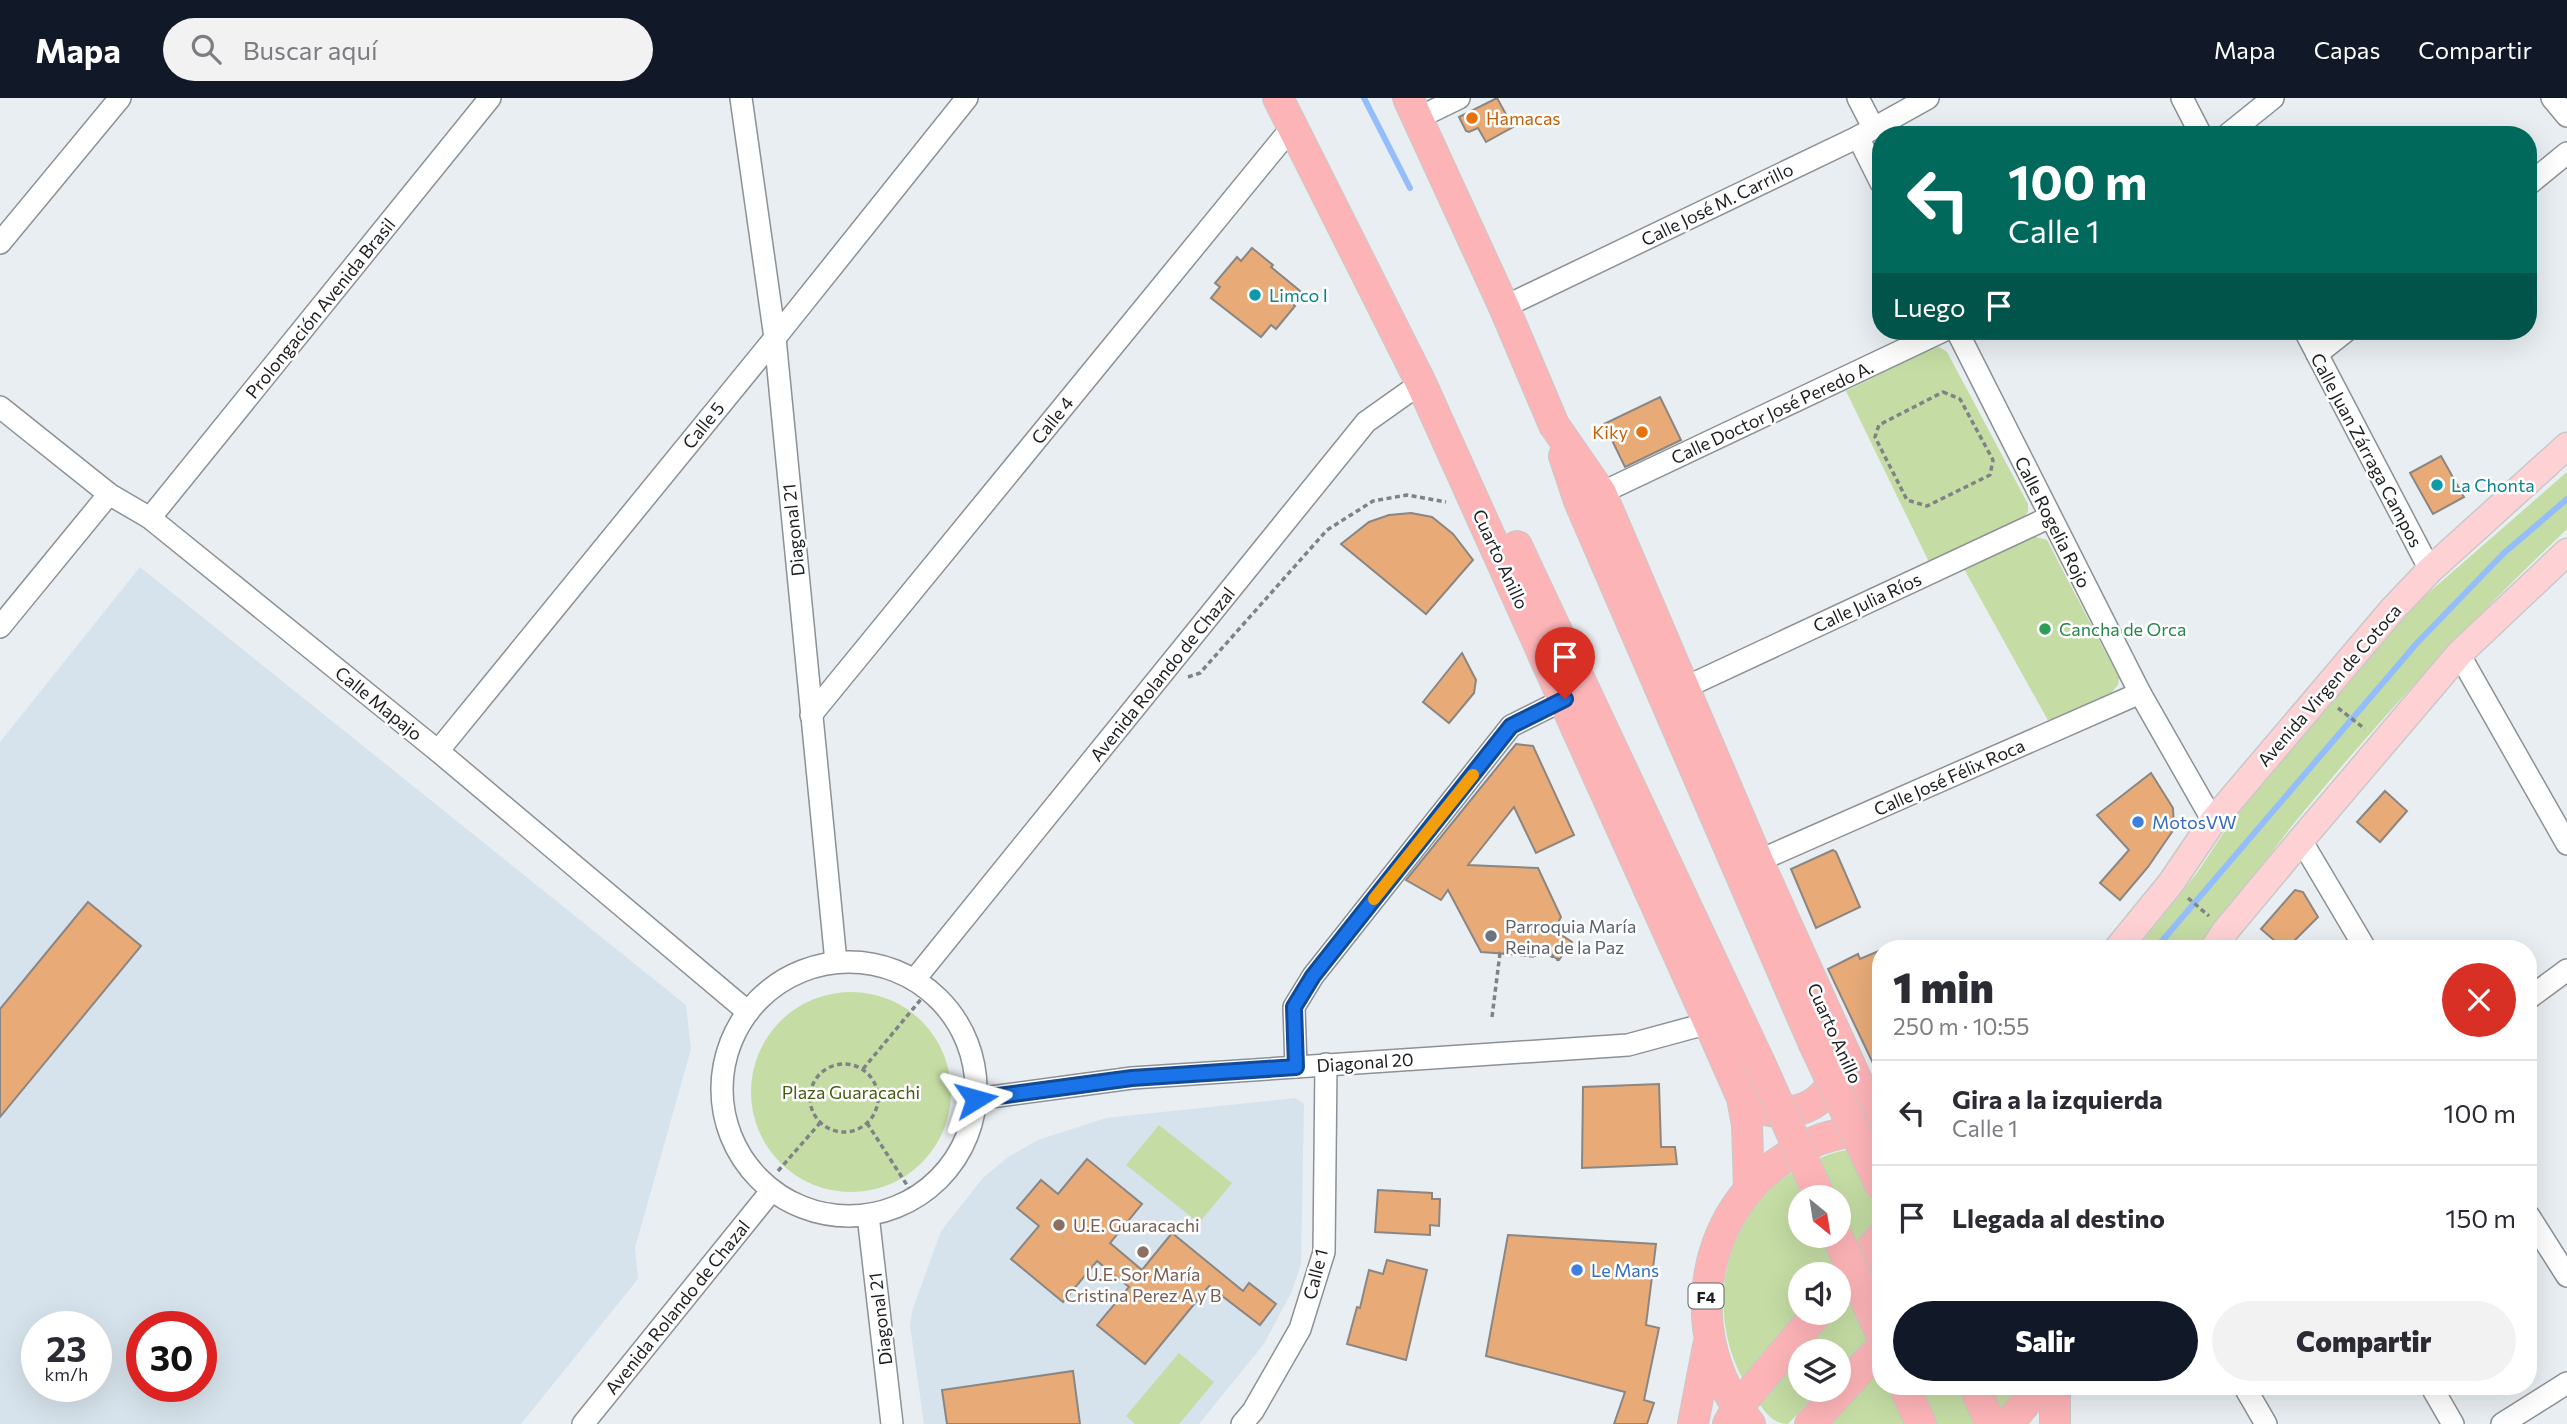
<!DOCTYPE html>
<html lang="es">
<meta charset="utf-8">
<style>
:root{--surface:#fff;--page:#f2f2f3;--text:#2b2b33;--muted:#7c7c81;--line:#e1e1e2;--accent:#111827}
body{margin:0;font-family:Commissioner,sans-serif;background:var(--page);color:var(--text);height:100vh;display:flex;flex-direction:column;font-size:26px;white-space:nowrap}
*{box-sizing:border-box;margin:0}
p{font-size:23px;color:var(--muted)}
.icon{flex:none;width:38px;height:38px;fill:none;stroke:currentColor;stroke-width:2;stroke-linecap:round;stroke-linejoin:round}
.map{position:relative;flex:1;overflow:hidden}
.drawer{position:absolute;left:1872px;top:842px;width:665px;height:455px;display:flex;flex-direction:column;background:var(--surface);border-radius:28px;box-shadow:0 7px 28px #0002}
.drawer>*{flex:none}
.top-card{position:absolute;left:1872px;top:28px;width:665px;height:214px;border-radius:28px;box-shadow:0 7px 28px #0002;background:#00695c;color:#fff;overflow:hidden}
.needle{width:46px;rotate:150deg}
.buttons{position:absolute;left:1788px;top:1087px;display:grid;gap:14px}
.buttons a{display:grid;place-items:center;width:63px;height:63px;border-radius:50%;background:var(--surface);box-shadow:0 7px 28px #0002;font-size:35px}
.speed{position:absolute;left:21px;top:1213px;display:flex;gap:14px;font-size:35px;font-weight:700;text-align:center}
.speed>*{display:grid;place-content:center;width:91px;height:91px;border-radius:50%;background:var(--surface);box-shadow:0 7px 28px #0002;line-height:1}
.speed small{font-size:18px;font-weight:400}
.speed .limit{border:10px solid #d22;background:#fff;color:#111}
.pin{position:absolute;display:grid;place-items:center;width:60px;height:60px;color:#fff;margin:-72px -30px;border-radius:50% 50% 50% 0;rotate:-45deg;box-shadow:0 0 7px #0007}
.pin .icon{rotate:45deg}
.me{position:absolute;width:77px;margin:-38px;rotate:82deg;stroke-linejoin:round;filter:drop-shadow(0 0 5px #0008)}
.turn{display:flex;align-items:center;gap:24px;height:147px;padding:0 21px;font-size:32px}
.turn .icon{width:91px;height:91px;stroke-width:2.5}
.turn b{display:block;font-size:49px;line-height:60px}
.then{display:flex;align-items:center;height:66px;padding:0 21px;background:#0003;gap:14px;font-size:26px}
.round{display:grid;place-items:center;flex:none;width:74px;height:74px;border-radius:37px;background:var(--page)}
.head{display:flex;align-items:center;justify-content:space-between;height:119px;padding:0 21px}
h1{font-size:42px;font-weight:800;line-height:52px}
.button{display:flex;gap:14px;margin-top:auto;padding:14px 21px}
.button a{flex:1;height:80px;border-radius:42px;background:var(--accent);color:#fff;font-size:28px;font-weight:800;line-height:80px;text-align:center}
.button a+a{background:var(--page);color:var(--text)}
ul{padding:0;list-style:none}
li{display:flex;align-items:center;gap:21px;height:105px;padding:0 21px;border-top:2px solid var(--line)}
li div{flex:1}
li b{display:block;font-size:26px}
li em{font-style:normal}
header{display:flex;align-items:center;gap:42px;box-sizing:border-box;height:98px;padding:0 35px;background:var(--accent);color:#fff}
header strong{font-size:33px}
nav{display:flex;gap:38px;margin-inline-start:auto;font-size:24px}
.search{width:490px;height:63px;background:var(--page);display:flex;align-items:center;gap:18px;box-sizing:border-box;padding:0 24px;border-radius:38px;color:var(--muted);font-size:26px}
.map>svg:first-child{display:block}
.built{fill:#d7e3ec;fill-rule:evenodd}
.green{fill:#c5dca4;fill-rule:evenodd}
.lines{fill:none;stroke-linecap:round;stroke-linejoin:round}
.stream{stroke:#94befb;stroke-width:6}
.building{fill:#e8ab78;stroke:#8b8682;stroke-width:2}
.minor-casing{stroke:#8c9195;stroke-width:24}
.major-casing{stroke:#c9c9c9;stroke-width:29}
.highway-casing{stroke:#c9c9c9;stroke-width:32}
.path{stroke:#808386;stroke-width:3.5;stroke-dasharray:5 3.5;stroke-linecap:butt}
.minor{stroke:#fff;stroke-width:21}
.major{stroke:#fed2d4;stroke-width:26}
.highway{stroke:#fdb4b7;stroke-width:30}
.highway-bridge-casing{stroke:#c9c9c9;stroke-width:32;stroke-linecap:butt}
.highway-bridge{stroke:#fdb4b7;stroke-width:30}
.route-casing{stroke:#114b97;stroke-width:18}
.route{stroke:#1a73e8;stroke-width:12}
.slow{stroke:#f59e0b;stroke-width:12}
.food-dot{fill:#e8710a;stroke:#fff;stroke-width:2.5}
.culture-dot{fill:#0f9aa8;stroke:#fff;stroke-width:2.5}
.leisure-dot{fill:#2e9e5b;stroke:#fff;stroke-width:2.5}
.shop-dot{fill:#3f7fe0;stroke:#fff;stroke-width:2.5}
.worship-dot{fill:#6b7280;stroke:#fff;stroke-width:2.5}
.education-dot{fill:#8d6e63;stroke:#fff;stroke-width:2.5}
.labels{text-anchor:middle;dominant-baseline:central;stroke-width:5;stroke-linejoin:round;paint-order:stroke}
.shield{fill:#fff;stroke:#606263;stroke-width:2}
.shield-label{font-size:16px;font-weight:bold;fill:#1c1e20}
.food-label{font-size:18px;fill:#c56008;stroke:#fff;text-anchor:start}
.street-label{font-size:18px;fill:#1c1e20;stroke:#fff}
.culture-label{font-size:18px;fill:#0d838f;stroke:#fff;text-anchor:start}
.leisure-label{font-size:18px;fill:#27864d;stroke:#fff;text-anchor:start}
.shop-label{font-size:18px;fill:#366cbe;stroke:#fff;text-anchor:start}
.worship-label{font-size:18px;fill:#5b616d;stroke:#fff;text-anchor:start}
.park-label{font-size:18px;fill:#455d12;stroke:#fff}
.education-label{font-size:18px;fill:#785e54;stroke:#fff;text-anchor:start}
</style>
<header>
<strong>Mapa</strong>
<div class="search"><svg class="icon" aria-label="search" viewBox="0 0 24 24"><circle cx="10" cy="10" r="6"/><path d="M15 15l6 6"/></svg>Buscar aquí</div>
<nav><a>Mapa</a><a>Capas</a><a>Compartir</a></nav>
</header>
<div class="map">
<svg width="2567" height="1326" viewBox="0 0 2567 1326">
<rect width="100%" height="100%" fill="#e9eef2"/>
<g class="built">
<path d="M140 469 686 907 691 951 635 1150 638 1181 521 1326H0V644ZM37 1228H96V1288H37ZM142 1228H201V1288H142Z"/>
<polygon points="1296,1000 1304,1006 1301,1166 1292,1193 1264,1246 1199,1326 924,1326 910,1228 912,1213 941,1133 983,1080 1008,1059 1038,1042 1106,1020"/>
</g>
<g class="green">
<polygon points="1939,249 1947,254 2028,406 2028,414 2023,420 1929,464 1846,293 1930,251"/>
<path d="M2567 374V431C2472 521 2383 617 2300 718 2265 761 2234 807 2202 850H2137L2197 775 2248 698 2418 504Z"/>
<polygon points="2032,438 2047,442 2119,580 2118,587 2112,594 2050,626 1964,471"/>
<circle cx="851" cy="994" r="100"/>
<polygon points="1159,1027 1232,1085 1199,1125 1126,1067"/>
<path d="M1878 1048 1881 1049V1119L1832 1176H1801V1212L1742 1280C1707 1211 1722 1131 1782 1081 1794 1072 1812 1064 1825 1058 1840 1051 1861 1051 1878 1048ZM1801 1099H1839V1138H1801Z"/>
<polygon points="1881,1163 1881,1227 1839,1272 1839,1253 1802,1253 1836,1215 1839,1214 1839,1210"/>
<path d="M1801 1254V1292H1820L1788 1326C1773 1326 1766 1315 1757 1303Z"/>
<polygon points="1179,1255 1214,1284 1179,1326 1135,1326 1126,1318"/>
<polygon points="1881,1265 1881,1288 2017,1288 2005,1307 1985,1326 1824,1326"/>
</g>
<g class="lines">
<g class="stream">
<polyline points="1364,0 1410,90"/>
<polyline points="2156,850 2417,545 2504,455 2567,401"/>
</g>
</g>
<g class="building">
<polygon points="1497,0 1513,29 1486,44 1478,30 1469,34 1466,33 1459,19"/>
<polygon points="1252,150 1273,167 1271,169 1300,193 1291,204 1295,208 1276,231 1271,227 1261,239 1211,200 1220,189 1215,185 1237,159 1241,163"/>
<polygon points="1660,299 1681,342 1625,369 1604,326"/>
<polygon points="2441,358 2464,399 2433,416 2410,375"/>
<polygon points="1411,415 1432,419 1453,436 1473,462 1426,516 1341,446 1369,424 1389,417"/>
<polygon points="1462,555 1476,582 1474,595 1449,625 1423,604"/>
<polygon points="1516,646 1533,648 1574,737 1536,755 1514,709 1468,767 1538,770 1561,819 1554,832 1572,844 1559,862 1540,851 1535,858 1481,854 1448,792 1441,802 1406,782"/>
<polygon points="2151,675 2173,710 2174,731 2148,769 2120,802 2100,785 2129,752 2097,717"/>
<polygon points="2385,693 2407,713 2380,744 2357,724"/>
<polygon points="1833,752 1836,754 1860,809 1816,830 1791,771"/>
<polygon points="2295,792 2303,794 2318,819 2287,850 2283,850 2261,831"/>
<polygon points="88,804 141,848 0,1019 0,911"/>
<polygon points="1881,852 1881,982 1828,871 1858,856 1860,861"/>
<polygon points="1659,986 1661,1049 1675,1049 1677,1066 1582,1070 1583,989"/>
<polygon points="1087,1061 1142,1106 1110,1145 1142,1172 1172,1135 1243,1193 1249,1185 1276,1206 1260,1227 1209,1188 1145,1266 1097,1227 1129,1189 1097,1163 1063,1204 1011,1161 1039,1128 1017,1110 1041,1082 1058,1096"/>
<polygon points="1378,1092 1432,1095 1432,1101 1440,1101 1439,1128 1430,1127 1430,1137 1375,1134"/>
<polygon points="1508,1137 1656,1146 1646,1227 1659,1230 1644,1302 1654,1305 1647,1326 1614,1326 1625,1294 1486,1258"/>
<polygon points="1387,1162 1427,1172 1406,1262 1347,1246 1357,1209 1360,1210 1369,1172 1383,1176"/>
<polygon points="1073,1273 1080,1326 947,1326 942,1292"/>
</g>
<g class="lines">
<defs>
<g id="minor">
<polyline points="741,0 775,240 836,864"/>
<polyline points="1858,0 1873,29"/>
<polyline points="2182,0 2201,37"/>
<polyline points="2552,0 2567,18"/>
<polyline points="1418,20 1459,0"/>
<polyline points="2227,37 2273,0"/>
<polyline points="1858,39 1881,85"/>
<polyline points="2529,86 2567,55"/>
<polyline points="0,145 120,0"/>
<polyline points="1504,209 1858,39 1928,0"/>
<polyline points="1957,233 2140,595 2213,723"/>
<polyline points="2305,233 2430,472"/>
<polyline points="2317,256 2346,233"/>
<polyline points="0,309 109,396 150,420 438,653 748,914"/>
<polyline points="1601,395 1943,233"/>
<polyline points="150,420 490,0"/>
<polyline points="0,529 109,396"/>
<polyline points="2459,556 2567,746"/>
<polyline points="1684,590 2050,419"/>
<polyline points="811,617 1293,28"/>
<polyline points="438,653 775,240 967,0"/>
<polyline points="2301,742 2365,850"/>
<polyline points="1758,763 2140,595"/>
<circle cx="849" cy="991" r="127"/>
<polyline points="915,881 1366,324 1421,285"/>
<polyline points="2529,900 2567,872"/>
<polyline points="1296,969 1294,909 1313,878 1511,628 1565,601"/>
<polyline points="976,1001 1132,980 1628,947 1709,925"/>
<polyline points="868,1117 892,1326"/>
<polyline points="2529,1118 2567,1178"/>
<polyline points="2244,1288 2266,1326"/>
<polyline points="2431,1288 2453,1326"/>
<polyline points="583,1326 772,1092"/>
<polyline points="1242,1326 1253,1313 1300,1231 1324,1154 1326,966"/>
<polyline points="2502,1326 2567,1285"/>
</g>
<g id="major">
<polyline points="2118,850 2171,785 2213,723 2393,511 2430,472 2567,348"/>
<polyline points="2214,850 2226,832 2301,742 2459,556 2567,454"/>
</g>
<g id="highway">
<polyline points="1278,0 1421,285 1709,925 1742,1000 1747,1027 1749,1090"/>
<polyline points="1408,0 1504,209 1554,327 1601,395 1758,763 1879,1031"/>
<polyline points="1564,358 1579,403 1813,944"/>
<polyline points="1517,448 1760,965"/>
<path d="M1760 1011C1799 1021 1832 1005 1839 963"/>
<polyline points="1839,1189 1881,1139"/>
<polyline points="1904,1288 1921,1326"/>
<polyline points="1974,1288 1991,1326"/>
<polyline points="2055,1288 2055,1326"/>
<polyline points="1693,1326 1708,1248"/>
<polyline points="1728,1326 1737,1310 1818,1214"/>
<path d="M1750 1326C1676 1238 1699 1102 1803 1049 1827 1036 1854 1032 1880 1031"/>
<polyline points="1810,1326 1881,1249"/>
<polyline points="2008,1326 2040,1288"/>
</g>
</defs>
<use href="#minor" class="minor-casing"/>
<use href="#major" class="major-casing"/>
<use href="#highway" class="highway-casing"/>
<g class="path">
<polygon points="1943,294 1960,301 1993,362 1990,377 1927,408 1907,402 1875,339 1879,327"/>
<polyline points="1188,579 1200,575 1327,432 1373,403 1407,397 1446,404"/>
<polyline points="2338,610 2365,631"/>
<polyline points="2188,800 2209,818"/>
<polyline points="1492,919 1500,855 1535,858 1540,851 1559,862"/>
<circle cx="844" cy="1000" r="34"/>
<polyline points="863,971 922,900"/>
<polyline points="867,1025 914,1098"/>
<polyline points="778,1073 820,1025"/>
</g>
<use href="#minor" class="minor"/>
<use href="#major" class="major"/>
<use href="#highway" class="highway"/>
<defs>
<g id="highway-bridge">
<polyline points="1813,944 1881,1089"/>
<polyline points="1760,965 1820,1099"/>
<polyline points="1837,1138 1881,1236"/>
</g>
</defs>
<use href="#highway-bridge" class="highway-bridge-casing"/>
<use href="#highway-bridge" class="highway-bridge"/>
</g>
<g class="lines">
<defs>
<polyline id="route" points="976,1001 1132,980 1296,969 1294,909 1313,878 1511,628 1565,601"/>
</defs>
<use href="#route" class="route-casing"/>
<use href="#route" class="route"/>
<polyline class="slow" points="1374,801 1473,677"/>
</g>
<g class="food-dot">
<circle cx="1472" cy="20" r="7"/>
<circle cx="1642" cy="334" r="7"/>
</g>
<g class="culture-dot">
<circle cx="1255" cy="197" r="7"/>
<circle cx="2437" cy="387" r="7"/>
</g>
<circle class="leisure-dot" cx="2045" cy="531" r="7"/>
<g class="shop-dot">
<circle cx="2138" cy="724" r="7"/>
<circle cx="1577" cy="1172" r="7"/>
</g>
<circle class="worship-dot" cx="1491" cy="838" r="7"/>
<g class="education-dot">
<circle cx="1059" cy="1127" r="7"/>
<circle cx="1143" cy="1154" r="7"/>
</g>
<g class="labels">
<rect class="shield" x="1688.5" y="1185.5" width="35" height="25" rx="5"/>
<g class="shield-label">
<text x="1706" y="1198">F4</text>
</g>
<g class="food-label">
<text x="1486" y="20">Hamacas</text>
<text x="1628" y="334" text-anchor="end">Kiky</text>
</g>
<g class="street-label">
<text transform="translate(1717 106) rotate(-26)">Calle José M. Carrillo</text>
<text transform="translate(320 210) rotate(-51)">Prolongación Avenida Brasil</text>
<text transform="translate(1772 314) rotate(-25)">Calle Doctor José Peredo A.</text>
<text transform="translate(1052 322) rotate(-51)">Calle 4</text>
<text transform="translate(703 327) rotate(-51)">Calle 5</text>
<text transform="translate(2367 352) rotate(62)">Calle Juan Zárraga Campos</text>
<text transform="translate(2053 424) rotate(63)">Calle Rogelia Rojo</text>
<text transform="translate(793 432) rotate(-96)">Diagonal 21</text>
<text transform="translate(1501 461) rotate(65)">Cuarto Anillo</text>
<text transform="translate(1867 504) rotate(-25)">Calle Julia Ríos</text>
<text transform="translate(1162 576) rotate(-51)">Avenida Rolando de Chazal</text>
<text transform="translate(2329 587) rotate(-49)">Avenida Virgen de Cotoca</text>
<text transform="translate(379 605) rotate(39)">Calle Mapajo</text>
<text transform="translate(1949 679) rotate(-24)">Calle José Félix Roca</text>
<text transform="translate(1835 935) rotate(66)">Cuarto Anillo</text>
<text transform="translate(1365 964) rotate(-4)">Diagonal 20</text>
<text transform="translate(1315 1176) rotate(-76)">Calle 1</text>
<text transform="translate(677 1209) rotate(-51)">Avenida Rolando de Chazal</text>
<text transform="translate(880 1221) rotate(-97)">Diagonal 21</text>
</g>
<g class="culture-label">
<text x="1269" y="197">Limco I</text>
<text x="2451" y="387">La Chonta</text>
</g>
<g class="leisure-label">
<text x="2059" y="531">Cancha de Orca</text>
</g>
<g class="shop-label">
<text x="2152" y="724">MotosVW</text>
<text x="1591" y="1172">Le Mans</text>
</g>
<g class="worship-label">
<text x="1505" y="828">Parroquia María<tspan x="1505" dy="21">Reina de la Paz</tspan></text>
</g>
<g class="park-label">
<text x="851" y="994">Plaza Guaracachi</text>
</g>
<g class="education-label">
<text x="1073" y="1127">U.E. Guaracachi</text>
<text x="1143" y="1176" text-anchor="middle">U.E. Sor María<tspan x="1143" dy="21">Cristina Perez A y B</tspan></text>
</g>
</g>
</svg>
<div class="buttons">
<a><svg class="needle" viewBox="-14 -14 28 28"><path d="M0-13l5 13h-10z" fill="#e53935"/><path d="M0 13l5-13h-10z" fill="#7c7c81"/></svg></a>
<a><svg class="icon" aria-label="sound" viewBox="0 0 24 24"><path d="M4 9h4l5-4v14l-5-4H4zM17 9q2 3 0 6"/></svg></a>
<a><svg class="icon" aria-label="layers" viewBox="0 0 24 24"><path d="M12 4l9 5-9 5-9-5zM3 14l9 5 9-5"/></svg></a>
</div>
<div class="speed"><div>23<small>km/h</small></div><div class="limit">30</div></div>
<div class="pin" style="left:1565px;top:601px;background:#d93025"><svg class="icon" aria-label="arrive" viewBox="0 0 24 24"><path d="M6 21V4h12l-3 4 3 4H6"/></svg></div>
<svg class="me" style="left:976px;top:1001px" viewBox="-20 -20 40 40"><path d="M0-17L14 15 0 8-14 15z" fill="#1a73e8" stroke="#fff" stroke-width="4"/></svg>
<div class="top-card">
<div class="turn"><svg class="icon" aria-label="left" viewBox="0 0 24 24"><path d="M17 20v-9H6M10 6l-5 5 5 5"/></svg><div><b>100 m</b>Calle 1</div></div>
<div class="then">Luego<svg class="icon" aria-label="arrive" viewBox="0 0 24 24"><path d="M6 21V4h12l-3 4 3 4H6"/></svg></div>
</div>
<section class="drawer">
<div class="head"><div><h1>1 min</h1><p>250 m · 10:55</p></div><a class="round" style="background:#d93025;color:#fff"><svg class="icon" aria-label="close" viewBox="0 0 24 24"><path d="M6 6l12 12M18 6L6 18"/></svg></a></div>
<ul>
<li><svg class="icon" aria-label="left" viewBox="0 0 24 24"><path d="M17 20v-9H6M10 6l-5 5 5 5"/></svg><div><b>Gira a la izquierda</b><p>Calle 1</p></div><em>100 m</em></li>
<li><svg class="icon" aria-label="arrive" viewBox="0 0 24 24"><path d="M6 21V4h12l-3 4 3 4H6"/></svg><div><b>Llegada al destino</b></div><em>150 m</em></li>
</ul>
<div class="button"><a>Salir</a><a>Compartir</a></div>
</section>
</div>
